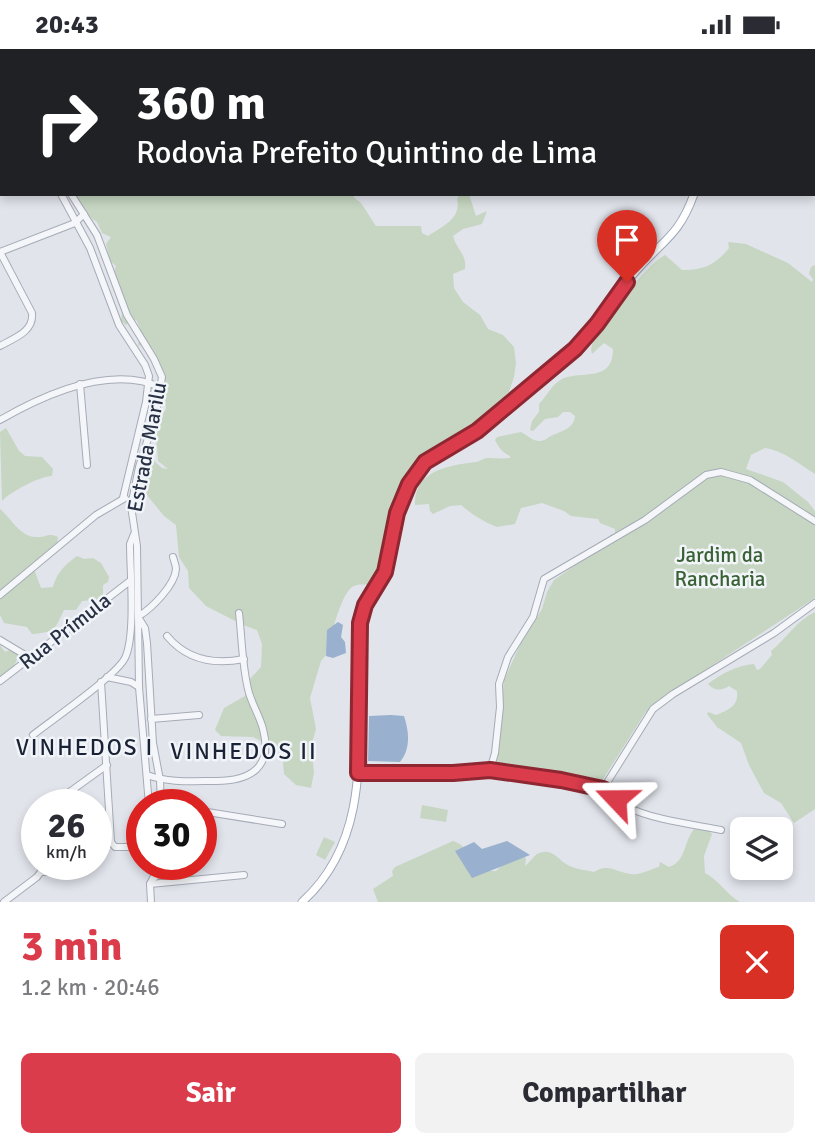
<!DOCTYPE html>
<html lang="pt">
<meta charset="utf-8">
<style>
:root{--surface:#fff;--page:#f2f2f3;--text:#2b2b33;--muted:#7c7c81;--accent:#da3c4b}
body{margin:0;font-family:Signika,sans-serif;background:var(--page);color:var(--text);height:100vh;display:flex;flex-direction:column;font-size:26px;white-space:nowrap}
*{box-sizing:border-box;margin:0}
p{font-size:23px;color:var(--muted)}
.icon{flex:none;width:38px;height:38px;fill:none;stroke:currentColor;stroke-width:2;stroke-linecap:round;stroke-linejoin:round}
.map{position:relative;height:853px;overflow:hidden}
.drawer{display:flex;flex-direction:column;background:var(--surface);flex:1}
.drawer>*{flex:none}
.hud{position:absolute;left:0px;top:0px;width:816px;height:147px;box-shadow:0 4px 10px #0003;background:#202124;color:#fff;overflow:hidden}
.buttons{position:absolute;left:730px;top:768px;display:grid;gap:14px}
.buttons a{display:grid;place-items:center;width:63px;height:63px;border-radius:10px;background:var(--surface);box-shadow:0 4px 10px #0003;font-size:35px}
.speed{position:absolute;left:21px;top:740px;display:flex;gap:14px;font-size:35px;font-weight:700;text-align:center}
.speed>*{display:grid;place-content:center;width:91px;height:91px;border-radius:50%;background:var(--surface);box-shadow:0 4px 10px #0003;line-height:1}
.speed small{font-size:18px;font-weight:400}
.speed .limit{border:10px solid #d22;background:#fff;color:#111}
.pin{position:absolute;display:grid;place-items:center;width:60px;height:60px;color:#fff;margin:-72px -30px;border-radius:50% 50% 50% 0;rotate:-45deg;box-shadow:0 0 7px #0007}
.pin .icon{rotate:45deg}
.me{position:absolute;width:77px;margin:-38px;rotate:293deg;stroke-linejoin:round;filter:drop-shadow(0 0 5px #0008)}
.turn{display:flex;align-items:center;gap:24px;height:147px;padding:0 21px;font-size:32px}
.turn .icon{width:91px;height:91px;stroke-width:2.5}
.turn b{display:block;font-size:49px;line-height:60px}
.round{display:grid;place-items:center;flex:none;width:74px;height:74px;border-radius:10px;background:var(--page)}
.overview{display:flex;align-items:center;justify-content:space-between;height:119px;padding:0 21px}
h1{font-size:42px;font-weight:700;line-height:52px;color:var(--accent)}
.primary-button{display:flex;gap:14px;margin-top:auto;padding:14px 21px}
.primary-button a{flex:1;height:80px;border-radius:10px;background:var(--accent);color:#fff;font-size:28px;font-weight:700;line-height:80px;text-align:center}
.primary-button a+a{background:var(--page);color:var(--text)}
.status{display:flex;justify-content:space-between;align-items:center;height:49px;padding:0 35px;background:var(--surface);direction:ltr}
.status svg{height:19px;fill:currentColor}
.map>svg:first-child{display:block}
.green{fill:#c6d6c2}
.water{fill:#99b0ce}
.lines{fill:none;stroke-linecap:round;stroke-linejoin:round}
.minor-casing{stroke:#a6abb6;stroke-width:8}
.major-casing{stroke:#9fa8b8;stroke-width:9}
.minor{stroke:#f4f6f9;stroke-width:6}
.major{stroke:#fff;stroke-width:7}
.route-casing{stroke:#8e2731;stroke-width:18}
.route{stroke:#da3c4b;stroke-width:12}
.labels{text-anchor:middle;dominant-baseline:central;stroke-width:5;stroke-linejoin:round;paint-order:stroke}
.street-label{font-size:21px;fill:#283144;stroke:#f1f4f8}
.park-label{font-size:21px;fill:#3a6134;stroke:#f1f4f8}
.neighbourhood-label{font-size:23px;letter-spacing:2px;fill:#1a2235;stroke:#f1f4f8}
</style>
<div class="status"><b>20:43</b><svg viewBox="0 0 49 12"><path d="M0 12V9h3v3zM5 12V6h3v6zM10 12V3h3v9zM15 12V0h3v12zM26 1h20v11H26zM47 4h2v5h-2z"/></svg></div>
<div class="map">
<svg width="815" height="853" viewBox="0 0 815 853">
<rect width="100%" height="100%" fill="#e1e4eb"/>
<g class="green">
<polygon points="142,0 449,0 450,2 142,2"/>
<path d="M68 145H352C354 149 357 151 360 153 363 156 373 173 376 177H421L422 184 428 187C441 178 462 170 457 150L460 145H469L476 167 487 162 482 175 463 180 453 187C456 200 467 205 465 220L453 225 454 239 463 253 480 266 488 280 503 286 514 298 516 314 514 328 505 355 478 381 434 404 412 430 387 503 386 513 374 536C367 536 358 534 352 538 340 547 330 591 326 606L321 612 310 649 316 680 311 698 314 723 311 739 296 736 284 725 282 702 253 688 221 687 215 681 224 659 245 647 250 630 261 618 262 595 257 581 243 576 206 557 189 539 188 522 179 508 176 476 164 467 146 445 141 447 140 445V429L148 412 152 410 162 419 168 420 158 412 156 384 161 364 165 362 166 359 162 319 152 299 138 296 141 282 137 272 131 269 129 274 126 276 121 272 123 255 114 224 116 217 110 212 106 195 111 188 102 184 97 173C89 169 88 162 82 156 77 151 72 150 68 145Z"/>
<path d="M728 193 746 195 788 214 812 233 813 230 809 225 811 218 815 216V425C799 415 785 402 765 399L751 406 746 420 783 433 808 453 815 462V549L658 652 645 664 600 735 502 718 497 715 504 631 520 596 542 560 547 543 554 531 609 493 610 486 615 484V480L600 474 598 470 571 467 564 462 542 454 521 459 515 475 497 478C482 472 473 466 461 456L450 457 433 465 430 462 429 455 415 456C414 421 450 416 477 413 480 412 484 409 487 409 495 409 502 410 510 409V407C502 403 499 399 495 391L497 388 521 383C527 386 533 393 541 392 546 391 547 389 551 387 561 382 574 380 575 367L570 363H563L558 368 545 370 533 382 530 381 532 372 539 363V355C547 347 551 336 562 330 582 321 613 334 613 300L604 294 592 305 591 300 593 292C606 271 644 217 665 206L682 221C702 222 717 215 729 199Z"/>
<path d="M6 379 19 402 25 407 42 408 53 420 52 427C40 427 10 443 2 452L0 383Z"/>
<path d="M0 460C11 469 20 488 36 488 46 489 48 483 58 488L57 495 34 520 41 539 53 538C57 523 65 516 77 507L84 510 93 509 101 514 109 528 108 533 103 536V550L98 555 95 551 82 552 76 561H64C54 582 55 583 32 585L27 578 4 574 0 566Z"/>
<path d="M815 563V760L794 774 781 754 764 744 749 716 741 694 717 678 707 665 708 663 716 666C728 661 739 657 737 642L729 637C722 642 714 642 708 635 721 625 737 616 754 615L757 621 760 620 772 606 771 602C787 589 797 571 815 563Z"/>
<path d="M0 596 5 603 15 599 19 601C19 612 11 624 0 627Z"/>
<polygon points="422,756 448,761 446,773 420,769"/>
<path d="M695 779H706L712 785 704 807 705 824C719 831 728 847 740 853H378L373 840 393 827 392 822 395 818 453 792C467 796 472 811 478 822H496L502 816 523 806 526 810 525 817C529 814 533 808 537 805 551 798 557 809 566 815 573 820 586 821 594 823 609 812 621 827 637 825 644 824 652 820 659 818L660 813 669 818C687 812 683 792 695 779Z"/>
<polygon points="324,788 335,793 325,811 316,806"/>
<path d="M164 816H194V828C179 831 171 828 164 816Z"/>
</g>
<g class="water">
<polygon points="338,573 343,576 341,588 345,593 346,604 333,609 326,607 327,581"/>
<path d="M391 666 404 667C409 683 411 699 400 713L368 712 369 667Z"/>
<polygon points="507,792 530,806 472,829 455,802 474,793 482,800"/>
</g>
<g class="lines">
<defs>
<g id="minor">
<polyline points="0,52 2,54"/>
<polyline points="0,67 2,69"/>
<polyline points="61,145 90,199 119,276 145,316 149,327 146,353 123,449"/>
<polyline points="71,145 97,186 127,266 154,310 162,328 156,364 139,418 131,457 137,497 139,638 149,756"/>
<path d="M0 203 32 264C34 283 14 289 0 297"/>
<polyline points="0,203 75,174 84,165"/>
<polyline points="80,335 87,416"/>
<path d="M0 371C45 345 111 315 162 339"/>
<polyline points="0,546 96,466 125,449"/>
<path d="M139 567C152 559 175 536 176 520 176 516 174 512 173 508"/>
<polyline points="140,571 145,579 147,594 153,694 160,731 161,756"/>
<path d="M167 587C187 611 214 616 244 610"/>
<polyline points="0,591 30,609"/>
<polyline points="107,628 131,633 139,638"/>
<polyline points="0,632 130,532"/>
<polyline points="101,633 111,793 115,798 142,798"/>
<polyline points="151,670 199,666"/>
<path d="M33 686C52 671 116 627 125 609 136 586 130 522 130 495L134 485"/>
<polyline points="490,721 495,704 500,658 499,635 508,608 533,568 544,530 645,471 706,426 721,423 750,431 815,472"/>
<path d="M358 724C436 724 527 715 602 740 612 743 619 753 628 758 649 770 696 776 721 781"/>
<path d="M147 726C169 734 193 732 216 732 251 732 273 718 263 680 260 668 253 657 249 644 242 619 242 590 239 564"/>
<polyline points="603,740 653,660 673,645 774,584 815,554"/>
<polyline points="64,747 107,716"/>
<polyline points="201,762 282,775"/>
<polyline points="41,823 59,823 64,816"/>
<polyline points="154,829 159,825 161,816"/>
<polyline points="150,835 244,826"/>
<polyline points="4,853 37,828 46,816"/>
<polyline points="151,853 150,835 155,825 153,816"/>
</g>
<g id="major">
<polyline points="775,2 776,0"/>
<path d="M302 853C382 781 352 668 360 574 364 554 377 540 385 521 399 487 394 451 418 421 436 399 467 390 489 373 523 347 561 318 589 285 606 265 619 241 637 221 663 191 679 187 694 145"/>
</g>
</defs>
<use href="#minor" class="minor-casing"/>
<use href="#major" class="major-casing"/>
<use href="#minor" class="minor"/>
<use href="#major" class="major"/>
</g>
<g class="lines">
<defs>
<polyline id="route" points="616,750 603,740 561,731 490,721 453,724 358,724 360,574 365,556 385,523 397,464 409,435 425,413 477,382 575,300 597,275 627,233"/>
</defs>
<use href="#route" class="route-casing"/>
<use href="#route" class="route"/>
</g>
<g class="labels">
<g class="street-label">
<text transform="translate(147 398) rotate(-79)">Estrada Marilu</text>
<text transform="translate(65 582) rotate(-38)">Rua Prímula</text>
</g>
<g class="park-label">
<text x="720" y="506">Jardim da<tspan x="720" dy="24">Rancharia</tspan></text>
</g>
<g class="neighbourhood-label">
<text x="85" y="698">VINHEDOS I</text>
<text x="244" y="702">VINHEDOS II</text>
</g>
</g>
</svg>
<div class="buttons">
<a><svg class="icon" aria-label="layers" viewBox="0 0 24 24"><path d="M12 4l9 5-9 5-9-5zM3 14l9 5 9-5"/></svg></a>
</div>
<div class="speed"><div>26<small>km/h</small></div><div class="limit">30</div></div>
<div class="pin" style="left:627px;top:233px;background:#d93025"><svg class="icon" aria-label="arrive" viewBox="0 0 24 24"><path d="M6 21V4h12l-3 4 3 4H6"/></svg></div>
<svg class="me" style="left:616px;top:750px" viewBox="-20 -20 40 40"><path d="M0-17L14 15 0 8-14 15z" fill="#da3c4b" stroke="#fff" stroke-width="4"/></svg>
<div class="hud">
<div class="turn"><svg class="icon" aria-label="right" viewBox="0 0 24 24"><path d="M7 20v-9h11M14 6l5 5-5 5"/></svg><div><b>360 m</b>Rodovia Prefeito Quintino de Lima</div></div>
</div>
</div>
<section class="drawer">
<div class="overview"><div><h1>3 min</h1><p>1.2 km · 20:46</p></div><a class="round" style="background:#d93025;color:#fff"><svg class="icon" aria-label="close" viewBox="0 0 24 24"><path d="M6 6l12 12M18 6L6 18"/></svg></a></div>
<div class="primary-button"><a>Sair</a><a>Compartilhar</a></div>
</section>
